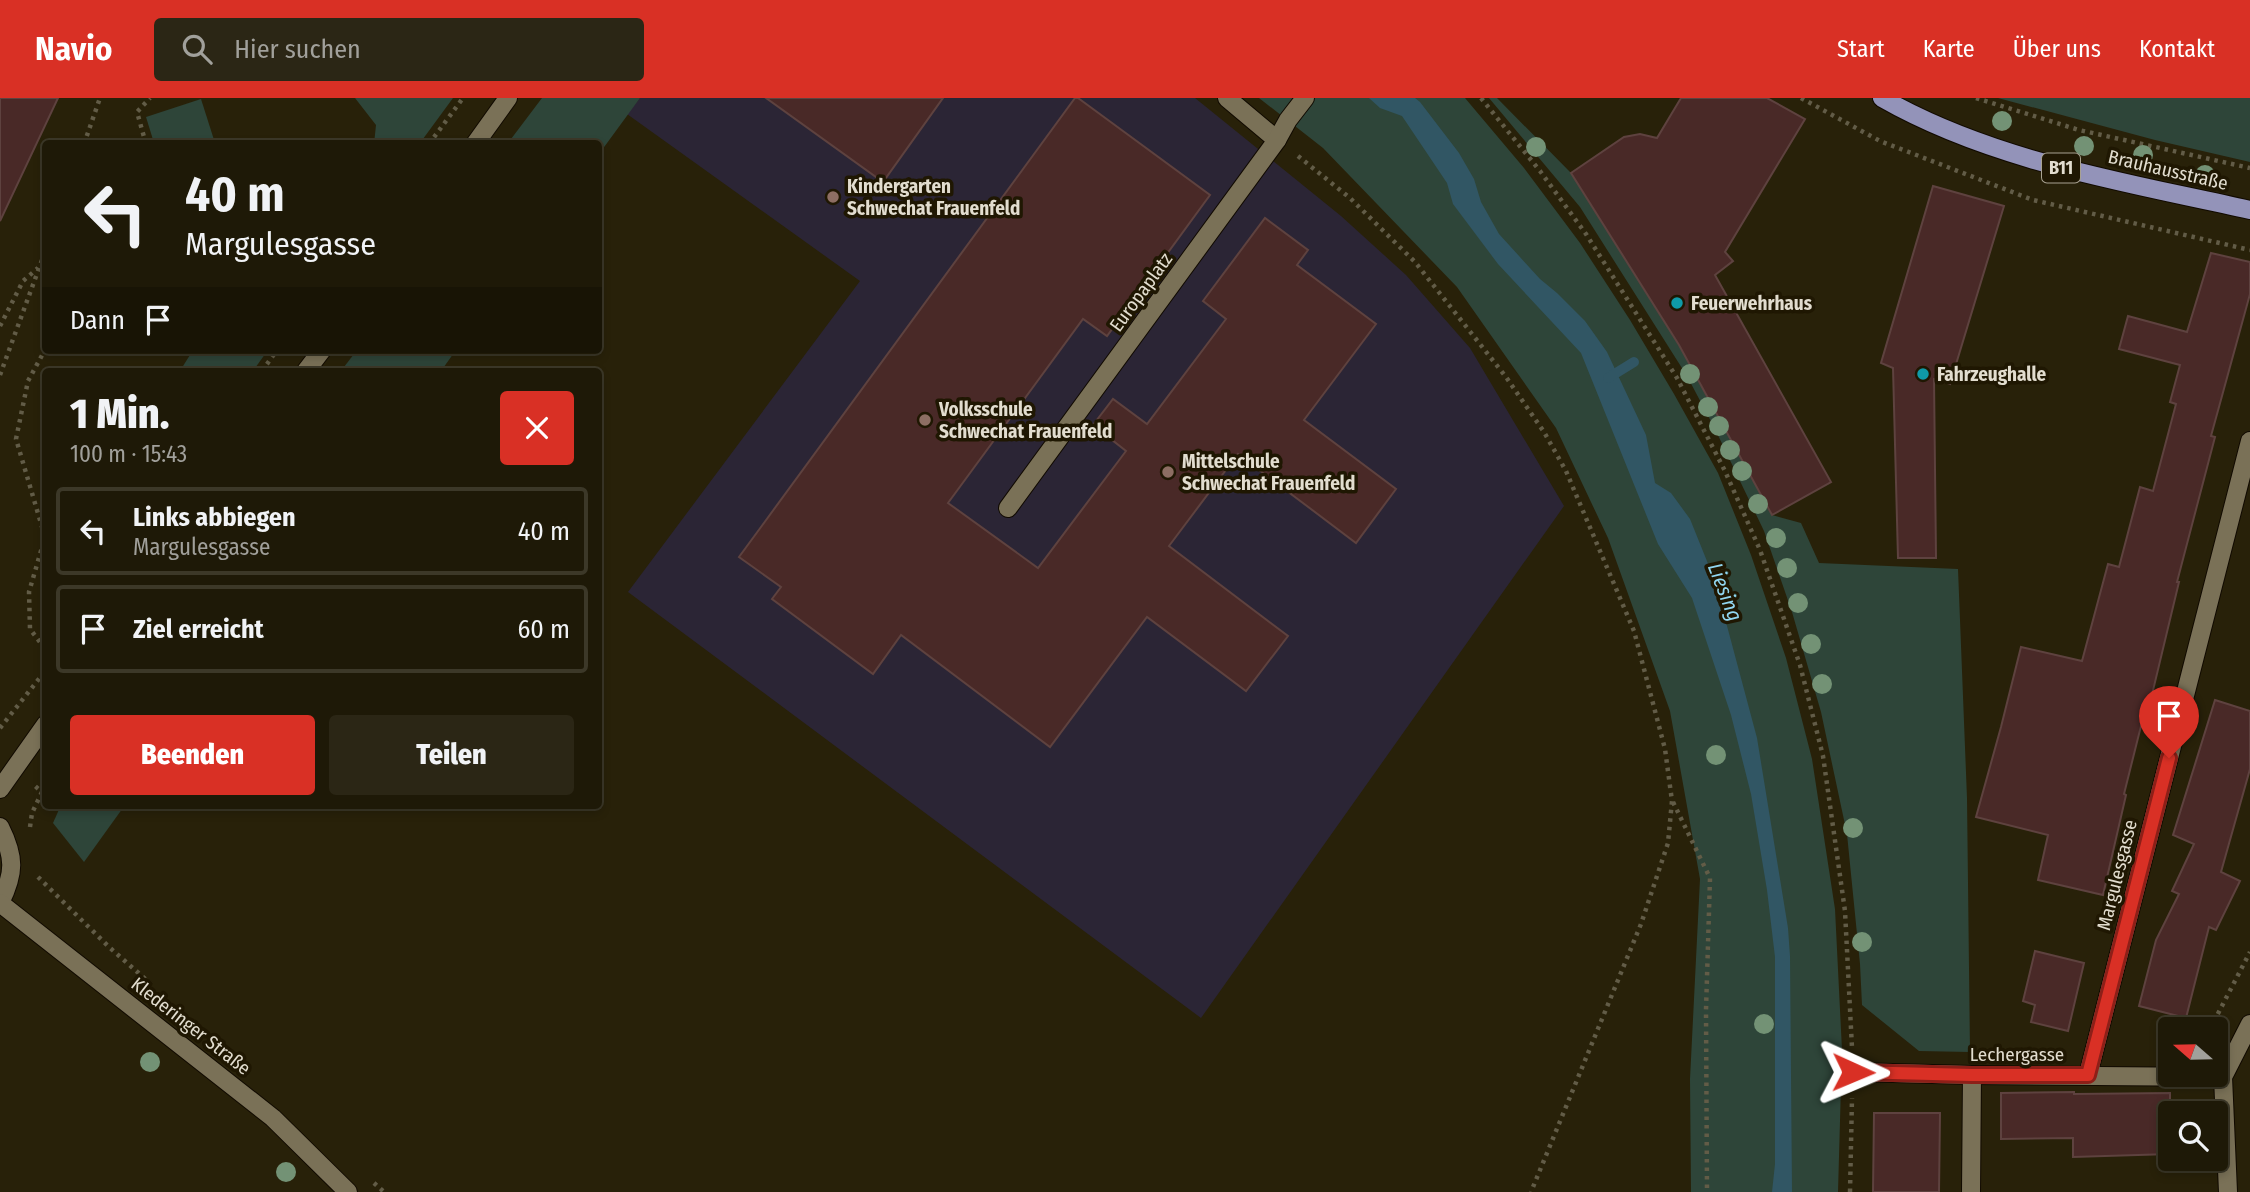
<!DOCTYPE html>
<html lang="de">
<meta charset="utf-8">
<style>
:root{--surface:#1e1907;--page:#2b2615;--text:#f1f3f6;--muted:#a1a09b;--line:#3c3828;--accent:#d93025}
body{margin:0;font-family:"Fira Sans Condensed",sans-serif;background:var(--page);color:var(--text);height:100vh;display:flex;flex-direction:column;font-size:26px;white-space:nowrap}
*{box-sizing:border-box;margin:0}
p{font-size:23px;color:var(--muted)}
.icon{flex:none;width:38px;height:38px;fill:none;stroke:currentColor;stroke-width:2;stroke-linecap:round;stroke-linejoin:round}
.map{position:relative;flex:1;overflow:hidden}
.sheet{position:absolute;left:42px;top:270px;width:560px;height:441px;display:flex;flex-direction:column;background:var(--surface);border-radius:7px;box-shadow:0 4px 10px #0003,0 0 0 2px var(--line)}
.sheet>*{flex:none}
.banner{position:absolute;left:42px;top:42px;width:560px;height:214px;border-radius:7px;box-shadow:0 4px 10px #0003,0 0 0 2px var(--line);background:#1e1907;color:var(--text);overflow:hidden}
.needle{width:46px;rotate:290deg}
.controls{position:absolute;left:2158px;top:919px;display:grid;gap:14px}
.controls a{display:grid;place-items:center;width:70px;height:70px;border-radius:7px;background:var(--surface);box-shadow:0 4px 10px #0003,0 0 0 2px var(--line);font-size:35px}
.pin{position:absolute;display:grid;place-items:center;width:60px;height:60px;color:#fff;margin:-72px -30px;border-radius:50% 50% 50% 0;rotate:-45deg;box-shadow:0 0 7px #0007}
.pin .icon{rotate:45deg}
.me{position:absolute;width:77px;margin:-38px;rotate:91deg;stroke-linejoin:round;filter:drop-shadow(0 0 5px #0008)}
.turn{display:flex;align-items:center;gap:24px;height:147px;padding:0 28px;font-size:32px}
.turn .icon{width:91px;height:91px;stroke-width:2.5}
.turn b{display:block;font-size:49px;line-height:60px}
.then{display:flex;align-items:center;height:66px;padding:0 28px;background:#0003;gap:14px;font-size:26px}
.round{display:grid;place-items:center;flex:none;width:74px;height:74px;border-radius:7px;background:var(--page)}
.head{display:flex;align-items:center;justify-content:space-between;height:119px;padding:0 28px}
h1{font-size:42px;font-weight:800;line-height:52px}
.primary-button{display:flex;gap:14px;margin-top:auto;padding:14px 28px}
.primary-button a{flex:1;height:80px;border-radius:7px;background:var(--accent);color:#fff;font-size:28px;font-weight:800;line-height:80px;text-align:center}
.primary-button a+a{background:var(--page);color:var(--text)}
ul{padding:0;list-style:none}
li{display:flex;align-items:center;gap:21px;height:88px;margin:0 14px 10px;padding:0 14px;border:4px solid var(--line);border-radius:7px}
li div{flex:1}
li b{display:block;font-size:26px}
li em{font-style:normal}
header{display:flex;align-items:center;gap:42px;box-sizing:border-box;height:98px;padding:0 35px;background:var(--accent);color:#fff}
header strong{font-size:33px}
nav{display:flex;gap:38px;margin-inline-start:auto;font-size:24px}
.search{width:490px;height:63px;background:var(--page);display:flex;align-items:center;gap:18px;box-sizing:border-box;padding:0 24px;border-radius:7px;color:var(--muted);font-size:26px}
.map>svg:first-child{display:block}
.education{fill:#2b2535}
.green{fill:#2e4539}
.water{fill:#315664}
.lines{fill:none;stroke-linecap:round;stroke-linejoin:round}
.stream{stroke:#315664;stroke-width:10}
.building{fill:#492927;stroke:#5e423f;stroke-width:2}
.lane-casing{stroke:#110a00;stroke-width:20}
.street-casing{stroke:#110a00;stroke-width:20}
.secondary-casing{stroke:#110a00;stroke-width:20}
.primary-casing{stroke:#110a00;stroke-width:20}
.path{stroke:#625c47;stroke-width:4.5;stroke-dasharray:3.5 5;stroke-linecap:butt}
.lane{stroke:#7a7157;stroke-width:18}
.street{stroke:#7a7157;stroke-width:18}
.secondary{stroke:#7a7157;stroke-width:18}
.primary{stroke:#9393b9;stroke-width:18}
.tree{fill:#739275}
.route-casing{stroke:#8d1f18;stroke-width:18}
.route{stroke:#d93025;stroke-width:12}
.education-dot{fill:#8d6e63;stroke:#1f1702;stroke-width:2.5}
.culture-dot{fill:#0f9aa8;stroke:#1f1702;stroke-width:2.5}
.labels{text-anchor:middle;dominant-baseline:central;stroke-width:7;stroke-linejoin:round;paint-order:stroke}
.shield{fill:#1f1702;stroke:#a8a292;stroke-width:2}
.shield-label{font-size:18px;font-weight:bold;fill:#e2ddcf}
.street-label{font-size:19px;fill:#e2ddcf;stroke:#1f1702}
.poi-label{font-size:19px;font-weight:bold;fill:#e2ddcf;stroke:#1f1702;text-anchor:start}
.water-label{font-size:21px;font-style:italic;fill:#91d6f0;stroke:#1f1702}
</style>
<header>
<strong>Navio</strong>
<div class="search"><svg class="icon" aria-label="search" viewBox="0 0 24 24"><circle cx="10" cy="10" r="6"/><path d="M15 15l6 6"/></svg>Hier suchen</div>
<nav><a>Start</a><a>Karte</a><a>Über uns</a><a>Kontakt</a></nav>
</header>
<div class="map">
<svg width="2250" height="1094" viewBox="0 0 2250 1094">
<rect width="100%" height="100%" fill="#282109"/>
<polygon class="education" points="640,0 1195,0 1341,118 1406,177 1470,250 1564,408 1201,920 628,494 860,183 627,16"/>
<g class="green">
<polygon points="355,0 453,0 420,45 374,46 376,27"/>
<polygon points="542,0 640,0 599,56 598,46 508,45"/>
<polygon points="1259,0 1465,0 1524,70 1580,145 1630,222 1674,296 1718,375 1751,457 1786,560 1812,661 1835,811 1842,952 1838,1094 1691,1094 1690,981 1700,781 1670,613 1608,440 1556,330 1457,189 1323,50"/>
<polygon points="1489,0 1497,0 1571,75 1679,247 1772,417 1801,425 1819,465 1958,471 1967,700 1970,954 1919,953 1862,907 1860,866 1847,736 1821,614 1792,514 1764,433 1715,331 1687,278 1580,109"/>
<polygon points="1998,0 2250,0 2250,64 2155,42"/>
<polygon points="201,1 215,45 154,45 146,19"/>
<polygon points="193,252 268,252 253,273 180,273"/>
<polygon points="357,252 456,252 441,273 341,273"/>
<polygon points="61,707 125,707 84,764 53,725"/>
</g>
<polygon class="water" points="1369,0 1415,0 1420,4 1459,55 1474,81 1481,104 1499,136 1540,181 1557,195 1585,223 1607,254 1646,337 1655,385 1671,395 1690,421 1715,483 1757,640 1788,830 1790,858 1792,1094 1772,1094 1775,1066 1775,859 1767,792 1751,696 1731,617 1692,500 1658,446 1581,255 1498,166 1453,106 1447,85 1402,18 1380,10"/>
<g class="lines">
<polyline class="stream" points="1608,280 1634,264"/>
</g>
<g class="building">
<polygon points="0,0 58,0 0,123"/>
<polygon points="766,0 943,0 883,84"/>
<polygon points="1075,0 1078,0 1210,97 1107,238 1083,221 948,405 1038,470 1126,353 1093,327 1113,301 1147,326 1226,221 1203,203 1265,120 1308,152 1297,167 1376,226 1304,322 1396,391 1356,445 1238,356 1169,448 1288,538 1246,593 1147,519 1050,649 901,537 873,576 772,501 781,489 739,459"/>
<polygon points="1681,0 1767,0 1805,21 1725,154 1733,163 1715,177 1831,384 1772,417 1679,247 1571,75 1624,39 1640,36 1657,40"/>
<polygon points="1933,88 2004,108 1950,286 1934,281 1936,460 1898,460 1893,270 1881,265"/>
<polygon points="2211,155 2250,164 2250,196 2211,338 2215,339 2177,484 2179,484 2150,605 2147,604 2124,696 2126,697 2103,797 2038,782 2048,737 1976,719 2001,629 2021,549 2082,563 2108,466 2119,469 2140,389 2153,393 2176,306 2170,304 2180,267 2119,251 2128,218 2187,234"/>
<polygon points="2215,602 2250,613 2250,671 2221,774 2240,783 2216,832 2209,829 2186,920 2139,908 2156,842 2179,796 2172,793 2194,746 2173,737"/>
<polygon points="2035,853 2084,865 2068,933 2031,924 2035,907 2023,903"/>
<polygon points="2074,994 2074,996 2170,995 2170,1056 2073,1059 2073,1040 2001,1041 2001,995"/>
<polygon points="1874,1015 1940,1015 1939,1094 1873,1094"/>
</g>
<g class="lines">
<defs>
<g id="lane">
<polyline points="1227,0 1277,42"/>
<polyline points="1008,410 1277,42 1288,22 1305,0"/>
</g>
<g id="street">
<polyline points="1853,974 1972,977 2223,979"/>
<polyline points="2088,977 2250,343"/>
<polyline points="1971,1094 1972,977"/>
<polyline points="2228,1094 2223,979 2250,926"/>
</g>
<g id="secondary">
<polyline points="475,46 508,0"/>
<polyline points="306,273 322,252"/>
<polyline points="0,691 46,626"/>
<path d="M0 729C15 759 15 775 0 805"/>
<polyline points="0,805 273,1020 348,1094"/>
</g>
<path id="primary" d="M1882 0C1994 64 2126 84 2250 112"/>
</defs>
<use href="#lane" class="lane-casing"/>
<use href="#street" class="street-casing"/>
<use href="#secondary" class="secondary-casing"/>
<use href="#primary" class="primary-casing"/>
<g class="path">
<polyline points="1481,0 1540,73 1586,136 1677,280 1725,373 1760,452 1800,567 1823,658 1845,813 1852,950"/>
<polyline points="1801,0 1880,43 2033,102 2250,152"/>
<polyline points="1976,0 2079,32 2250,70"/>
<polyline points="84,46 100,0"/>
<polyline points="146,46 137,14 150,0"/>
<polyline points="429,46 463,0"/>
<polyline points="1298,58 1350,100 1415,164 1506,279 1544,334 1566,373 1634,533 1665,651 1672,703 1668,745 1641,826 1531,1094"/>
<polyline points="0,228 23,183 38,170"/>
<polyline points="46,250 28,283 16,341 45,439 29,494 30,531 46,552"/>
<polyline points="262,273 277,252"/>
<polyline points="0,277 46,151"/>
<polyline points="0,630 46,572"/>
<polyline points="1673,704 1710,780 1706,912 1707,1094"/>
<polyline points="30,729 32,715 42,694 35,688"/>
<polyline points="38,779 109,849 151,886"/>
<polyline points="2210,931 2250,854"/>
<polyline points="374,1085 384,1094"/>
<polyline points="1850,1094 1852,1000"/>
</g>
<use href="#lane" class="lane"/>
<use href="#street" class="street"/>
<use href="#secondary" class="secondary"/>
<use href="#primary" class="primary"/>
</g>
<g class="tree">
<circle cx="2002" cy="23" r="10"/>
<circle cx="2084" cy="48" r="10"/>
<circle cx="1536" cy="49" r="10"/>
<circle cx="2143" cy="57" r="10"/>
<circle cx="2205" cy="77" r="10"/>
<circle cx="1690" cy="276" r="10"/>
<circle cx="1708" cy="309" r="10"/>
<circle cx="1719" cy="328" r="10"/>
<circle cx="1730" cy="352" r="10"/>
<circle cx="1742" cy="373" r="10"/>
<circle cx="1758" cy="406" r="10"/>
<circle cx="1776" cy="440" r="10"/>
<circle cx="1787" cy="470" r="10"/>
<circle cx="1798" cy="505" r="10"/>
<circle cx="1811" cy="546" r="10"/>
<circle cx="1822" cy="586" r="10"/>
<circle cx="1716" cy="657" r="10"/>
<circle cx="1853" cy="730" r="10"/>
<circle cx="1862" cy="844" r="10"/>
<circle cx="1764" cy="926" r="10"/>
<circle cx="150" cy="964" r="10"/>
<circle cx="286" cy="1074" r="10"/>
</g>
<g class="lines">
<defs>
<polyline id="route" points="1853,974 1972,977 2088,977 2169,660"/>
</defs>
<use href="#route" class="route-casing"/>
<use href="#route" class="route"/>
</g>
<g class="education-dot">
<circle cx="833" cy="99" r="7"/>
<circle cx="925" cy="322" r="7"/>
<circle cx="1168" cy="374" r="7"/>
</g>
<g class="culture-dot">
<circle cx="1677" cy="205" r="7"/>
<circle cx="1923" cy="276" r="7"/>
</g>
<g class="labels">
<rect class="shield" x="2042" y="55.5" width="38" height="29" rx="5"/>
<g class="shield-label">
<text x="2061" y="70">B11</text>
</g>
<g class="street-label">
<text transform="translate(2168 72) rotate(13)">Brauhausstraße</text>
<text transform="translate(1141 194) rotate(-54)">Europaplatz</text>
<text transform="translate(2117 777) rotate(-76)">Margulesgasse</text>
<text transform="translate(191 928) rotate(38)">Klederinger Straße</text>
<text x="2017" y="956">Lechergasse</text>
</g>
<g class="poi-label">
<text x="847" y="88">Kindergarten<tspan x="847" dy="22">Schwechat Frauenfeld</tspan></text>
<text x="1691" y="205">Feuerwehrhaus</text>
<text x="1937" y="276">Fahrzeughalle</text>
<text x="939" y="311">Volksschule<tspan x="939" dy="22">Schwechat Frauenfeld</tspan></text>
<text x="1182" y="363">Mittelschule<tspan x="1182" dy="22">Schwechat Frauenfeld</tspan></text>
</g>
<g class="water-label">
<text transform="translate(1725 494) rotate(69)">Liesing</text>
</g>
</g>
</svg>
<div class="controls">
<a><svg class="needle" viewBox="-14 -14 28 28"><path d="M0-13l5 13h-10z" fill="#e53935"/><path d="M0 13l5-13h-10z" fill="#a1a09b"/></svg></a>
<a><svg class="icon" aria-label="search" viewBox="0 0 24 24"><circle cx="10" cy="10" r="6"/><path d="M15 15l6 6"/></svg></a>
</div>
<div class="pin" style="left:2169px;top:660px;background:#d93025"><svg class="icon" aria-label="arrive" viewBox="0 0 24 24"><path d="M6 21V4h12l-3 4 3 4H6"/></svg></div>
<svg class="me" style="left:1853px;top:974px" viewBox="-20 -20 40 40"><path d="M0-17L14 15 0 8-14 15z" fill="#d93025" stroke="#fff" stroke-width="4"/></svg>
<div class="banner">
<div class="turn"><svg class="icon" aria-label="left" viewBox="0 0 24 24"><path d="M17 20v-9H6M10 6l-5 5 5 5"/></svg><div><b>40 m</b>Margulesgasse</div></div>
<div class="then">Dann<svg class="icon" aria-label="arrive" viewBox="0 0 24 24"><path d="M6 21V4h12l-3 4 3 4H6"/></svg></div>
</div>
<section class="sheet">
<div class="head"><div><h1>1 Min.</h1><p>100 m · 15:43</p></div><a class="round" style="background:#d93025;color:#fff"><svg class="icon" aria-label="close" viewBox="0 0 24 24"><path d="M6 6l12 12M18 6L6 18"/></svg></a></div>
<ul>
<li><svg class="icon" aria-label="left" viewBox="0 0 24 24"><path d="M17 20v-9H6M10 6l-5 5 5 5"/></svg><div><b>Links abbiegen</b><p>Margulesgasse</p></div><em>40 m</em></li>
<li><svg class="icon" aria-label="arrive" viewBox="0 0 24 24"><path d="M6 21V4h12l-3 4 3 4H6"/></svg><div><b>Ziel erreicht</b></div><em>60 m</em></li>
</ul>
<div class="primary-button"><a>Beenden</a><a>Teilen</a></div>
</section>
</div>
